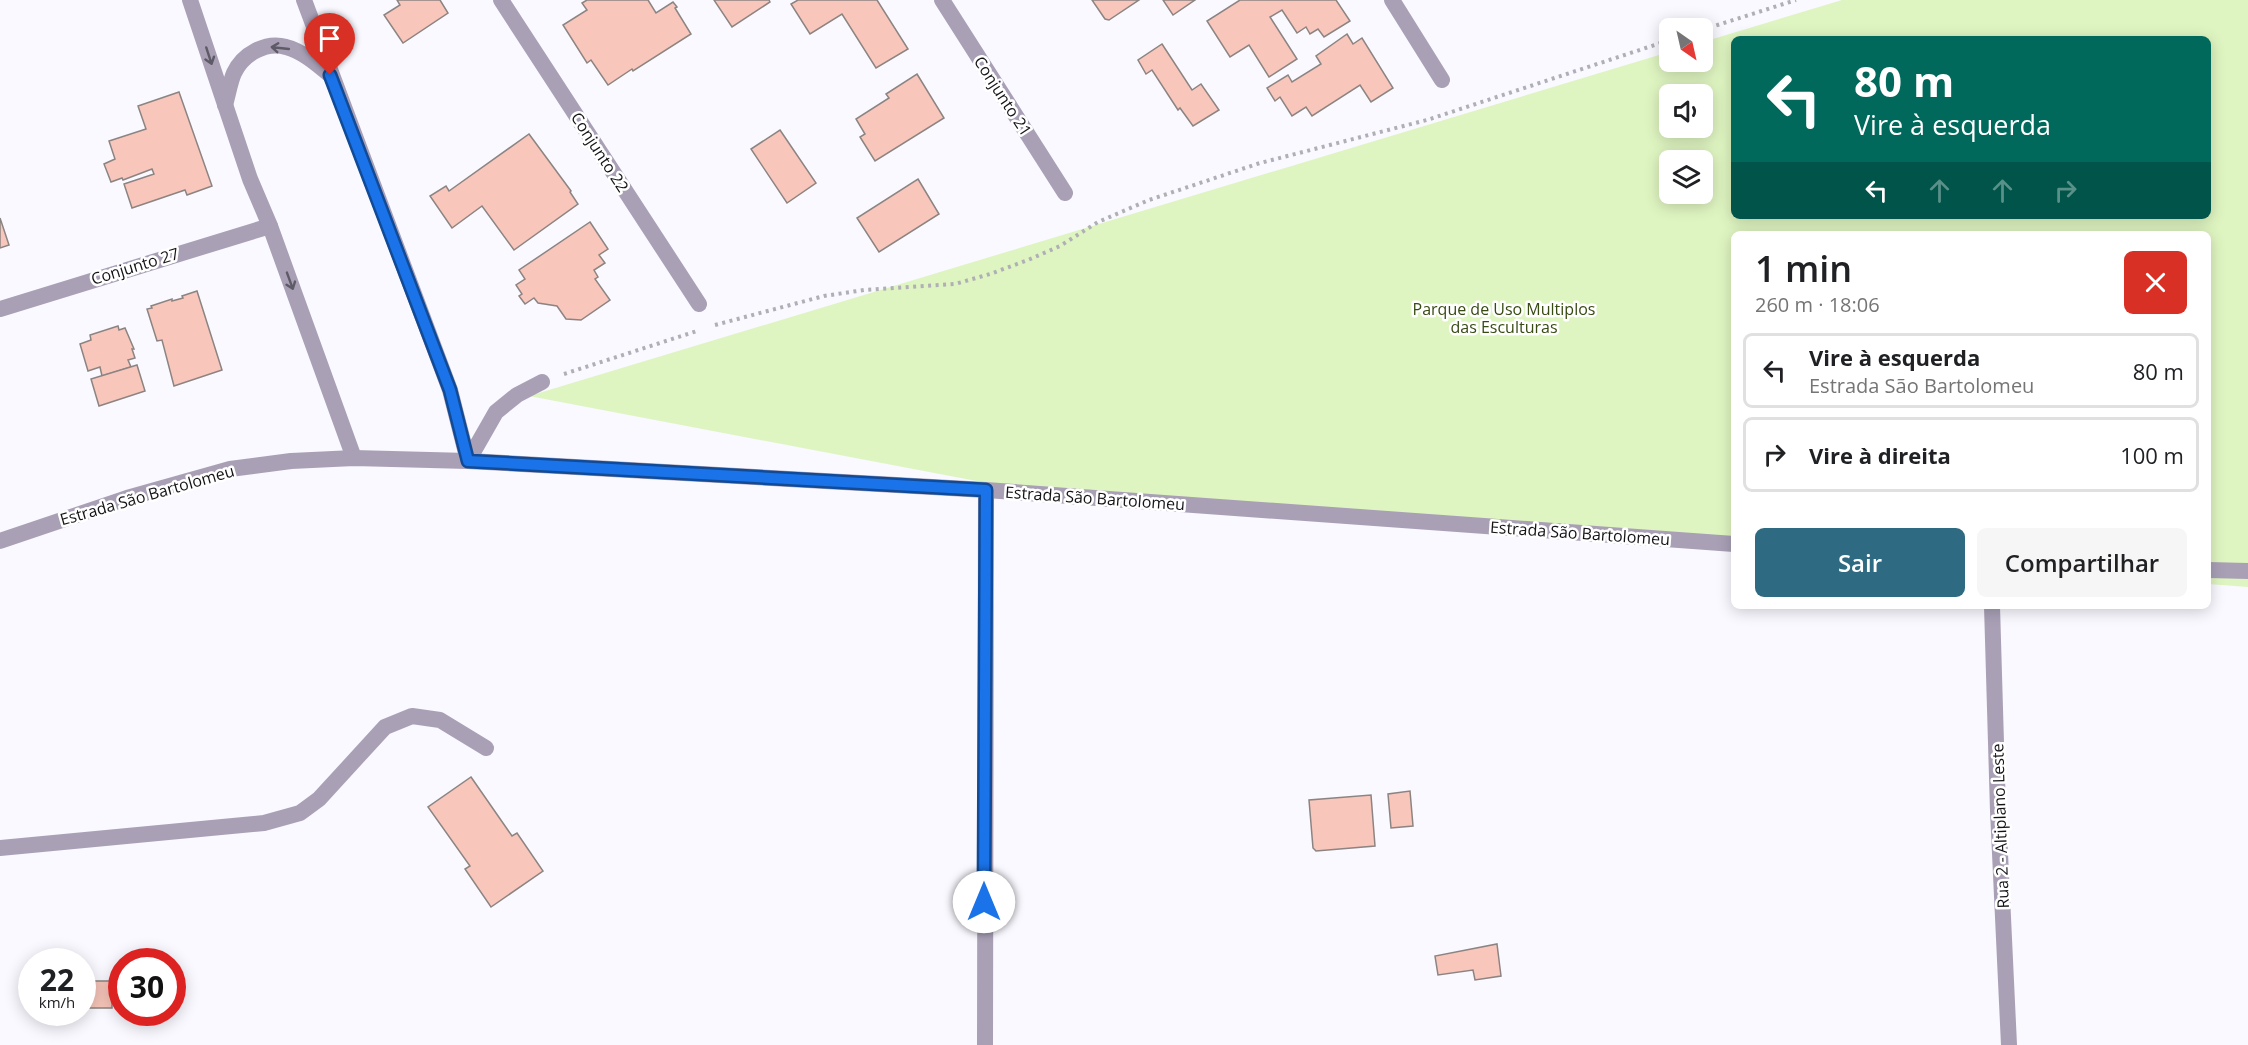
<!DOCTYPE html>
<html lang="pt">
<meta charset="utf-8">
<style>
:root{--surface:#fff;--page:#f6f6f6;--text:#202124;--muted:#757577;--line:#e0e0e0;--accent:#2e6b82}
body{margin:0;font-family:"Open Sans",sans-serif;background:var(--page);color:var(--text);height:100vh;display:flex;flex-direction:column;font-size:22px;white-space:nowrap}
*{box-sizing:border-box;margin:0}
p{font-size:20px;color:var(--muted)}
.icon{flex:none;width:33px;height:33px;fill:none;stroke:currentColor;stroke-width:2;stroke-linecap:round;stroke-linejoin:round}
.map{position:relative;flex:1;overflow:hidden}
.drawer{position:absolute;left:1731px;top:231px;width:480px;height:378px;display:flex;flex-direction:column;background:var(--surface);border-radius:9px;box-shadow:0 3px 15px #0003}
.drawer>*{flex:none}
.hud{position:absolute;left:1731px;top:36px;width:480px;height:183px;border-radius:9px;box-shadow:0 3px 15px #0003;background:#00695c;color:#fff;overflow:hidden}
.needle{width:39px;rotate:146deg}
.fabs{position:absolute;left:1659px;top:18px;display:grid;gap:12px}
.fabs a{display:grid;place-items:center;width:54px;height:54px;border-radius:9px;background:var(--surface);box-shadow:0 3px 15px #0003;font-size:30px}
.speed{position:absolute;left:18px;top:948px;display:flex;gap:12px;font-size:30px;font-weight:700;text-align:center}
.speed>*{display:grid;place-content:center;width:78px;height:78px;border-radius:50%;background:var(--surface);box-shadow:0 3px 15px #0003;line-height:1}
.speed small{font-size:15px;font-weight:400}
.speed .limit{border:9px solid #d22;background:#fff;color:#111}
.pin{position:absolute;display:grid;place-items:center;width:51px;height:51px;color:#fff;margin:-62px -26px;border-radius:50% 50% 50% 0;rotate:-45deg;box-shadow:0 0 6px #0007}
.pin .icon{rotate:45deg}
.me{position:absolute;width:66px;margin:-33px;rotate:0deg;stroke-linejoin:round;filter:drop-shadow(0 0 4px #0008)}
.turn{display:flex;align-items:center;gap:21px;height:126px;padding:0 24px;font-size:27px}
.turn .icon{width:78px;height:78px;stroke-width:2.5}
.turn b{display:block;font-size:42px;line-height:51px}
.lanes{display:flex;align-items:center;height:57px;padding:0 24px;background:#0003;justify-content:center;gap:30px;direction:ltr}
.lanes .off{opacity:.35}
.round{display:grid;place-items:center;flex:none;width:63px;height:63px;border-radius:9px;background:var(--page)}
.summary{display:flex;align-items:center;justify-content:space-between;height:102px;padding:0 24px}
h1{font-size:36px;font-weight:600;line-height:45px}
.action{display:flex;gap:12px;margin-top:auto;padding:12px 24px}
.action a{flex:1;height:69px;border-radius:9px;background:var(--accent);color:#fff;font-size:24px;font-weight:600;line-height:69px;text-align:center}
.action a+a{background:var(--page);color:var(--text)}
ul{padding:0;list-style:none}
li{display:flex;align-items:center;gap:18px;height:75px;margin:0 12px 9px;padding:0 12px;border:3px solid var(--line);border-radius:9px}
li div{flex:1}
li b{display:block;font-size:22px}
li em{font-style:normal}
.map>svg:first-child{display:block}
.green{fill:#dff5c1;fill-rule:evenodd}
.building{fill:#f8c6ba;stroke:#8c8482;stroke-width:1.5}
.lines{fill:none;stroke-linecap:round;stroke-linejoin:round}
.path{stroke:#b0afb5;stroke-width:4;stroke-dasharray:3 4.5;stroke-linecap:butt}
.service{stroke:#a9a0b6;stroke-width:16}
.minor{stroke:#a9a0b6;stroke-width:16}
.tertiary{stroke:#a9a0b6;stroke-width:16}
.oneway{stroke:#5e5a66}
.route-casing{stroke:#114b97;stroke-width:15}
.route{stroke:#1a73e8;stroke-width:10}
.labels{text-anchor:middle;dominant-baseline:central;stroke-width:5;stroke-linejoin:round;paint-order:stroke}
.street-label{font-size:16px;fill:#141316;stroke:#fff}
.park-label{font-size:16px;fill:#374a12;stroke:#fff}
</style>
<div class="map">
<svg width="2248" height="1045" viewBox="0 0 2248 1045">
<rect width="100%" height="100%" fill="#f9f9ff"/>
<path class="green" d="M1842 0H2248V587L2208 584V234H1734V547L987 483 529 396 1669 52 1670 62H1702L1703 42ZM1734 39H2208V216H1734ZM1670 94H1702V128H1670ZM1670 160H1702V194H1670Z"/>
<g class="building">
<polygon points="397,0 440,0 448,13 403,43 384,15 400,5"/>
<polygon points="587,0 648,0 656,13 673,2 677,7 675,8 691,34 633,71 632,69 608,85 591,60 587,63 563,25 587,10 582,3"/>
<polygon points="714,0 769,0 770,2 732,27"/>
<polygon points="798,0 877,0 908,49 876,68 842,14 810,34 791,4"/>
<polygon points="1092,0 1139,0 1109,20 1105,19"/>
<polygon points="1163,0 1195,0 1173,15"/>
<polygon points="1240,0 1336,0 1350,21 1324,37 1318,29 1310,34 1306,27 1297,33 1282,10 1270,17 1297,59 1269,77 1249,45 1230,57 1207,21"/>
<polygon points="1347,34 1353,44 1362,38 1393,88 1371,102 1360,85 1312,116 1306,107 1292,116 1280,97 1275,101 1267,88 1288,75 1292,82 1321,64 1316,56"/>
<polygon points="1162,44 1192,90 1201,84 1219,110 1193,126 1180,108 1178,110 1152,70 1146,74 1138,60"/>
<polygon points="917,74 944,118 875,161 860,137 865,134 856,119 889,98 886,94"/>
<polygon points="179,92 212,186 187,195 185,190 132,208 124,184 154,174 152,169 123,180 122,178 111,182 104,164 115,159 109,141 146,129 138,106"/>
<polygon points="780,130 816,183 787,203 751,149"/>
<polygon points="529,134 571,191 570,192 578,204 514,250 482,206 452,228 430,196 446,186 449,191"/>
<polygon points="918,179 939,214 879,252 857,218"/>
<polygon points="0,218 9,245 0,248"/>
<polygon points="590,222 608,249 599,255 605,263 594,270 598,277 595,279 610,300 581,320 566,319 557,306 538,303 534,298 525,304 519,296 522,294 516,285 525,279 519,270"/>
<polygon points="197,291 222,370 174,386 162,340 157,341 147,309 152,308 151,306 172,299 172,301 183,298 182,296"/>
<polygon points="118,326 119,330 125,328 134,349 132,349 135,358 128,360 131,367 102,376 100,367 88,371 80,344 91,340 90,335"/>
<polygon points="137,365 145,391 99,406 91,379"/>
<polygon points="471,777 512,836 517,833 543,871 491,907 465,869 470,866 428,807"/>
<polygon points="1410,791 1413,826 1391,828 1388,794"/>
<polygon points="1371,795 1375,846 1316,851 1313,848 1309,800"/>
<polygon points="1497,944 1501,976 1475,980 1473,970 1438,975 1435,956"/>
<rect x="82" y="981" width="30" height="27"/>
</g>
<g class="lines">
<g class="path">
<polyline points="1702,30 1796,0"/>
<polyline points="715,325 824,296 864,290 955,284 990,274 1028,260 1060,246 1098,222 1149,200 1260,163 1427,120 1670,40"/>
<polyline points="564,374 697,331"/>
</g>
<polyline class="service" points="0,848 264,823 300,813 319,799 385,727 412,716 440,720 486,748"/>
<g class="minor">
<polyline points="190,0 250,179 270,226 354,458"/>
<polyline points="304,0 450,390 468,461"/>
<polyline points="501,0 699,304"/>
<polyline points="942,0 1065,193"/>
<polyline points="1392,0 1442,80"/>
<path d="M225 105C228 95 230 82 234 73 243 54 266 41 286 47 302 51 317 64 330 75"/>
<polyline points="0,309 270,226"/>
<polyline points="468,461 496,412 517,395 542,382"/>
<polyline points="1992,606 1998,811 2009,1045"/>
<polyline points="985,1045 986,490"/>
</g>
<g class="tertiary">
<polyline points="0,541 127,498 230,469 291,461 354,458 468,461 986,490 1734,544"/>
<polyline points="2208,570 2248,571"/>
</g>
</g>
<defs><path id="oneway-shaft" d="M-6 0H5M1.5-3L5.5 0L1.5 3" fill="none" stroke-width="1.6" stroke-linecap="round" stroke-linejoin="round" transform="scale(1.5)"/></defs>
<g class="oneway">
<use href="#oneway-shaft" transform="translate(280 48) rotate(-174)"/>
<use href="#oneway-shaft" transform="translate(209 56) rotate(72)"/>
<use href="#oneway-shaft" transform="translate(290 281) rotate(70)"/>
</g>
<g class="lines">
<defs>
<polyline id="route" points="330,75 450,390 468,461 986,490 984,902"/>
</defs>
<use href="#route" class="route-casing"/>
<use href="#route" class="route"/>
</g>
<g class="labels">
<g class="street-label">
<text transform="translate(1003 96) rotate(57)">Conjunto 21</text>
<text transform="translate(600 152) rotate(57)">Conjunto 22</text>
<text transform="translate(135 266) rotate(-17)">Conjunto 27</text>
<text transform="translate(147 495) rotate(-16)">Estrada São Bartolomeu</text>
<text transform="translate(1095 498) rotate(4)">Estrada São Bartolomeu</text>
<text transform="translate(1580 533) rotate(4)">Estrada São Bartolomeu</text>
<text transform="translate(2000 826) rotate(-92)">Rua 2 - Altiplano Leste</text>
</g>
<g class="park-label">
<text x="1504" y="309">Parque de Uso Multiplos<tspan x="1504" dy="18">das Esculturas</tspan></text>
</g>
</g>
</svg>
<div class="fabs">
<a><svg class="needle" viewBox="-14 -14 28 28"><path d="M0-13l5 13h-10z" fill="#e53935"/><path d="M0 13l5-13h-10z" fill="#757577"/></svg></a>
<a><svg class="icon" aria-label="sound" viewBox="0 0 24 24"><path d="M4 9h4l5-4v14l-5-4H4zM17 9q2 3 0 6"/></svg></a>
<a><svg class="icon" aria-label="layers" viewBox="0 0 24 24"><path d="M12 4l9 5-9 5-9-5zM3 14l9 5 9-5"/></svg></a>
</div>
<div class="speed"><div>22<small>km/h</small></div><div class="limit">30</div></div>
<div class="pin" style="left:330px;top:75px;background:#d93025"><svg class="icon" aria-label="arrive" viewBox="0 0 24 24"><path d="M6 21V4h12l-3 4 3 4H6"/></svg></div>
<svg class="me" style="left:984px;top:902px" viewBox="-20 -20 40 40"><circle r="19" fill="#fff"/><path d="M0-13L10 11 0 6-10 11z" fill="#1a73e8"/></svg>
<div class="hud">
<div class="turn"><svg class="icon" aria-label="left" viewBox="0 0 24 24"><path d="M17 20v-9H6M10 6l-5 5 5 5"/></svg><div><b>80 m</b>Vire à esquerda</div></div>
<div class="lanes"><svg class="icon" aria-label="left" viewBox="0 0 24 24"><path d="M17 20v-9H6M10 6l-5 5 5 5"/></svg><svg class="icon off" aria-label="ahead" viewBox="0 0 24 24"><path d="M12 20V5M6 11l6-6 6 6"/></svg><svg class="icon off" aria-label="ahead" viewBox="0 0 24 24"><path d="M12 20V5M6 11l6-6 6 6"/></svg><svg class="icon off" aria-label="right" viewBox="0 0 24 24"><path d="M7 20v-9h11M14 6l5 5-5 5"/></svg></div>
</div>
<section class="drawer">
<div class="summary"><div><h1>1 min</h1><p>260 m · 18:06</p></div><a class="round" style="background:#d93025;color:#fff"><svg class="icon" aria-label="close" viewBox="0 0 24 24"><path d="M6 6l12 12M18 6L6 18"/></svg></a></div>
<ul>
<li><svg class="icon" aria-label="left" viewBox="0 0 24 24"><path d="M17 20v-9H6M10 6l-5 5 5 5"/></svg><div><b>Vire à esquerda</b><p>Estrada São Bartolomeu</p></div><em>80 m</em></li>
<li><svg class="icon" aria-label="right" viewBox="0 0 24 24"><path d="M7 20v-9h11M14 6l5 5-5 5"/></svg><div><b>Vire à direita</b></div><em>100 m</em></li>
</ul>
<div class="action"><a>Sair</a><a>Compartilhar</a></div>
</section>
</div>
